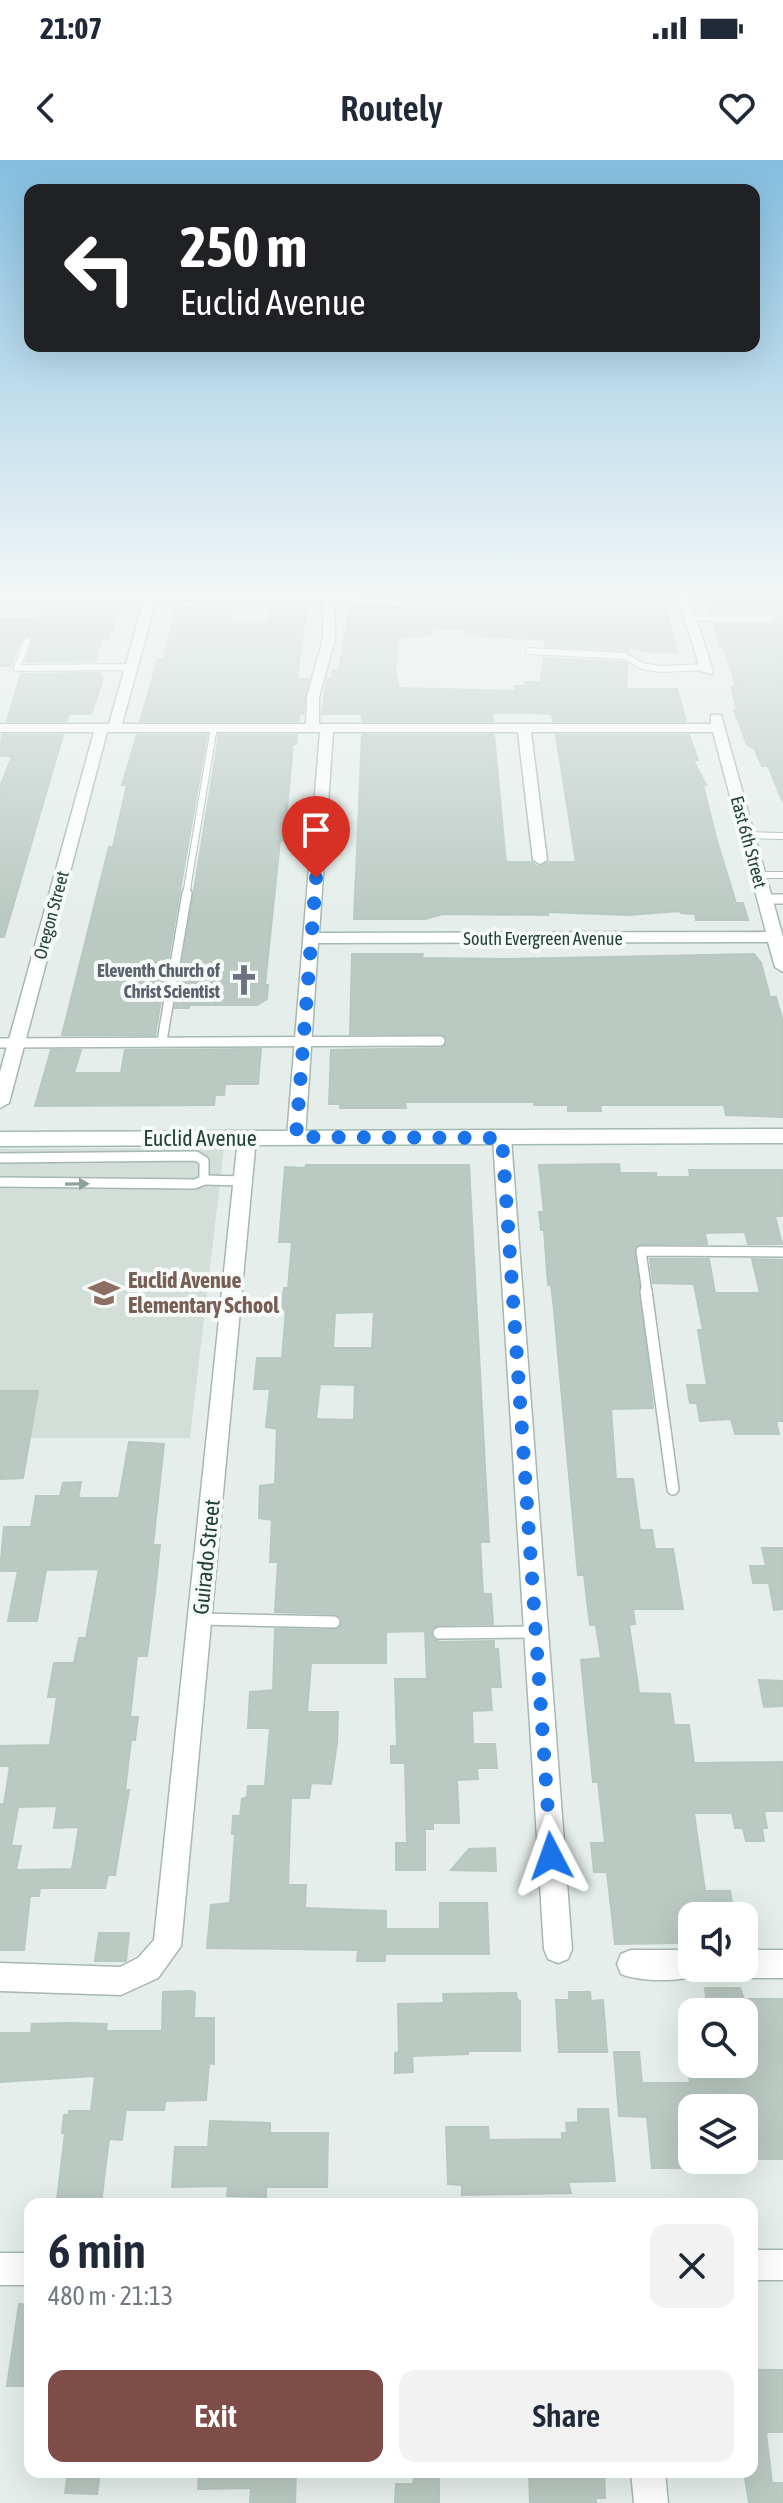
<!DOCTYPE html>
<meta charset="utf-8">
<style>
:root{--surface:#fff;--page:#f2f2f3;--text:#1f2937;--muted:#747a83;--accent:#7f4d48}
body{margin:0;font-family:"Asap Condensed",sans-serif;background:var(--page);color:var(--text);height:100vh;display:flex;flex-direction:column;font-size:30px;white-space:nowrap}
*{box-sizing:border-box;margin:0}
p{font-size:26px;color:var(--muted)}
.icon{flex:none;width:44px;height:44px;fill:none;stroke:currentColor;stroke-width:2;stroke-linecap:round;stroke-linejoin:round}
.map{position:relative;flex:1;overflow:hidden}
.sheet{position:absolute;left:24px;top:2038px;width:734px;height:280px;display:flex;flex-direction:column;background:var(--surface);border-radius:16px;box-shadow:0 8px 32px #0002}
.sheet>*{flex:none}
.banner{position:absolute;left:24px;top:24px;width:736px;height:168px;border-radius:16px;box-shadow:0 8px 32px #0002;background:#202124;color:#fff;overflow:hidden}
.fabs{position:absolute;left:678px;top:1742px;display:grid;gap:16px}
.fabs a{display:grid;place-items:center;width:80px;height:80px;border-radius:16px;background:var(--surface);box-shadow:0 8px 32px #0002;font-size:40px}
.pin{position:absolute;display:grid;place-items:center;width:68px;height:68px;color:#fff;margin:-82px -34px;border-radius:50% 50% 50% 0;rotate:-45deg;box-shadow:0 0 8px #0007}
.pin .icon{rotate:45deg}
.me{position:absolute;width:88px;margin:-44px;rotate:356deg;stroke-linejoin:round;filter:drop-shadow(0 0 6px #0008)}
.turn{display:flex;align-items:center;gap:28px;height:168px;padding:0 24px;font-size:36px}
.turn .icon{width:104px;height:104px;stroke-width:2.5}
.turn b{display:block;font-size:56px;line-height:68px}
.round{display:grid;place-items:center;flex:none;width:84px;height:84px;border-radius:16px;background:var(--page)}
.summary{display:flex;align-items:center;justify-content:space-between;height:136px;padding:0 24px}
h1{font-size:48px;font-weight:600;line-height:60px}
.primary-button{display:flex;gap:16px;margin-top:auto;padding:16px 24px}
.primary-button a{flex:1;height:92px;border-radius:16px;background:var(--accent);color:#fff;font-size:32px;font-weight:600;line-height:92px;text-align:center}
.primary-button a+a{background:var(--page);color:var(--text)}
.status{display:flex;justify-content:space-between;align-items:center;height:56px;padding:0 40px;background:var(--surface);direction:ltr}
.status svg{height:22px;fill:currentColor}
header{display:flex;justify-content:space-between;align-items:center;height:104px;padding:0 24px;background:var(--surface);font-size:36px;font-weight:600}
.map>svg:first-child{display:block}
.built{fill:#d3ded8}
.building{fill:#bac9c2;stroke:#b7c8c0;stroke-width:2;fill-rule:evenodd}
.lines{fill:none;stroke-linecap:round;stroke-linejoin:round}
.lane-far2-casing{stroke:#a7b7b1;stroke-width:8}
.lane-far1-casing{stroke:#a7b7b1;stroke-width:12}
.lane-casing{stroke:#a7b7b1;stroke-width:14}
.street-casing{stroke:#a7b7b1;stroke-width:3}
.secondary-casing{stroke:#a3bab1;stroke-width:3}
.lane-far2{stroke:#fff;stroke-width:6}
.lane-far1{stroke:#fff;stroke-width:9}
.lane{stroke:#fff;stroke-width:11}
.street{fill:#fff;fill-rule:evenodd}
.secondary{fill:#fff;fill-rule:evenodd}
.oneway{fill:#91a09b}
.route{stroke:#1a73e8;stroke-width:14;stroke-dasharray:0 25.2}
.labels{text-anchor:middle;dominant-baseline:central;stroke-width:8;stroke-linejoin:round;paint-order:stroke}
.far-street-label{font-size:18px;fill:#234137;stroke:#f6faf8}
.far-worship-label{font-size:18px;font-weight:bold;fill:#5b616d;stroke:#f6faf8;text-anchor:end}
.street-label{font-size:22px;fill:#234137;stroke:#f6faf8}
.education-label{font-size:22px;font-weight:bold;fill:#785e54;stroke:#f6faf8;text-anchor:start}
</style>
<div class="status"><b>21:07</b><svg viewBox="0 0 49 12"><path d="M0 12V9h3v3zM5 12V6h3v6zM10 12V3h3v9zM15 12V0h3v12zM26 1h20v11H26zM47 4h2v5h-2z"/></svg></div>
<header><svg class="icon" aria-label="back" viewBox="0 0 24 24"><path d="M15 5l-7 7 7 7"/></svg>Routely<svg class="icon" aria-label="heart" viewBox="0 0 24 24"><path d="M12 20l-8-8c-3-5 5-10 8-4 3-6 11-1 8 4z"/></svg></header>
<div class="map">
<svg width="783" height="2343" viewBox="0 0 783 2343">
<rect width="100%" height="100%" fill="#e5eeea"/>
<polygon class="built" points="224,988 190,1278 0,1278 0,989"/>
<g class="building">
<polygon points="352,431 661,431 663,439 412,439"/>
<polygon points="734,432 736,437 783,437 783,642 768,606 762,606 754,588 747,585 734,550 737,550 731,527 736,527 724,487 720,487 713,464 769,465 775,458 769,453 709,452 703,433"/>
<polygon points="273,445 306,448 297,519 309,519 303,554 299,554 299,561 140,561 158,499 164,499 176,446 232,450 231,461 270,461"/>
<polygon points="350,445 412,451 667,451 677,492 647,492 628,487 628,491 545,486 546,480 466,475 465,468 432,468 432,475 399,477 395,509 399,528 516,531 515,526 526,526 525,522 541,522 544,498 623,502 627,504 626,529 677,529 686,561 553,561 552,554 533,553 492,553 493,561 362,561 362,554 322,554 327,519 332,519 333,511 339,509"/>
<polygon points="43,446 67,445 121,446 109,478 102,479 95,501 26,502 33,481 27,475 21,479 11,506 0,506 0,459 39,459"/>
<polygon points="99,513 103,519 91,554 69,554 67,561 7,561 21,514"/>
<polygon points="2,575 63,575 4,777 0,777 0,627 12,596 0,596"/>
<polygon points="137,575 207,575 155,875 62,875 109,687 113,687 127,625 122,625"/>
<polygon points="219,575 297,575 296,584 293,584 284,681 280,681 265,825 268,825 267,839 257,845 190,845 189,848 175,848"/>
<polygon points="362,575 494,575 506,702 531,702 539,707 549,702 576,702 556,575 689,575 698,600 693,600 706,625 703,625 717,681 736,743 743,743 748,760 696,760 695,754 681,753 680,751 628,755 548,752 548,755 443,754 425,759 354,759"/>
<polygon points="352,794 423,794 422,798 507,799 754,794 761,803 770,837 776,837 783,862 783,957 726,955 724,945 600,945 601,951 568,951 568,945 534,945 534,942 405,942 406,948 340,948 340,944 329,944 331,890 440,888 447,882 446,877 440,874 350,874"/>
<polygon points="261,889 258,924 225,924 224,935 215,935 214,945 35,946 51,890 81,890 74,913 121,913 125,890"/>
<polygon points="619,1004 620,1013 656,1013 656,1017 690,1017 689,1010 783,1010 783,1056 775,1056 782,1084 748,1084 745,1072 705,1073 707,1084 641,1084 635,1087 653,1248 611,1249 616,1319 633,1319 640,1370 652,1370 655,1389 673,1389 683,1449 633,1449 635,1464 629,1465 639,1533 670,1534 674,1565 689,1565 694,1603 783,1602 783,1651 764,1651 767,1668 762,1668 764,1681 746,1681 743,1668 735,1668 732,1653 694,1653 705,1731 730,1731 734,1756 688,1756 690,1766 678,1766 680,1783 615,1784 607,1712 594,1712 591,1683 605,1683 598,1622 593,1622 581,1500 601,1498 596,1465 590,1465 584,1415 578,1415 554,1150 551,1125 548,1125 544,1070 541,1070 539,1052 544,1052 539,1005"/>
<path d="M306 1005H469L489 1382H480L483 1434H491L493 1464 438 1465 432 1468 431 1474 439 1482 494 1481V1489H498L501 1527H490L492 1550 472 1551 473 1584H495L497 1608H477L478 1619 457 1620 459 1663H433V1669H425V1710H396V1683H407L405 1603H391V1586H397L395 1519H427L425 1471 386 1472V1503H311L307 1552H338L337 1583 331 1624 311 1623 309 1638H291L288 1725H306L305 1748 386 1751V1769H440V1743H487L489 1794H385V1801H357L358 1790 207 1788 211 1745 230 1743 235 1674H232L233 1656H240L242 1639 247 1637 248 1626H265L270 1568H248L250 1532 273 1530 275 1469 334 1470 342 1463 341 1457 335 1454 275 1452 278 1402H270L272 1360 259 1358 260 1326 275 1324 277 1269 266 1267 270 1229H254L257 1198H282L286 1150H281L284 1128H288L292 1082H279L285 1007 305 1008ZM374 1152 372 1188H333L335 1153ZM320 1224 355 1225 354 1260 316 1259Z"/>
<polygon points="650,1099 709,1099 715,1133 760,1133 752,1099 783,1100 783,1261 776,1261 779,1274 735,1274 731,1259 700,1261 697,1243 690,1243 687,1225 707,1225 698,1170 703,1170 694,1124 653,1123"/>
<polygon points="0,1231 38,1231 23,1318 0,1319"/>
<path d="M129 1282 164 1284 153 1385H160L155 1432 147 1496H137L130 1557H138L135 1580H131L125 1631 129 1630 115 1715H108L105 1728H40L39 1736H30L24 1790H0V1644H4L10 1606H0V1586L50 1585 57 1537H48L54 1503H74L79 1478H86L99 1409 46 1410 37 1461H8L18 1411H0L4 1367H31L36 1336H60L63 1323 81 1322 78 1338H119ZM57 1646 54 1668 79 1667 72 1709 16 1710 21 1686H11L18 1647Z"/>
<polygon points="762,1388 783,1388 783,1449 774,1450 769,1423 753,1423 750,1406 766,1406"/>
<polygon points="759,1520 783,1521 783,1546 764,1547"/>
<polygon points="495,1688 496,1711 451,1710 469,1689"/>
<polygon points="99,1773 129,1773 126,1801 95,1801"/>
<polygon points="705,1828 740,1828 744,1839 783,1839 783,1999 744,1999 744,1948 692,1948 692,2008 652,2008 647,1957 619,1956 614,1892 639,1892 642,1923 690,1923 688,1904 744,1904 744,1852 708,1852"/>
<polygon points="192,1831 195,1833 194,1858 214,1858 214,1904 209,1903 206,1940 165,1941 164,1950 126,1950 122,1980 109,1979 101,2044 64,2044 64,2041 57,2040 65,1973 62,1973 64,1955 69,1955 69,1951 91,1951 95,1916 0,1922 0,1873 31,1873 32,1864 68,1863 107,1864 106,1871 162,1871 163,1832"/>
<polygon points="569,1832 590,1832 591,1841 603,1840 607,1892 559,1892 556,1840 569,1840"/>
<polygon points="516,1833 517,1840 520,1841 520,1891 468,1891 468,1894 412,1896 413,1912 395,1913 395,1893 399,1892 398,1844 444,1843 443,1834"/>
<polygon points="578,1949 608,1949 615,2021 568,2022 571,2033 462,2035 462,2025 448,2024 446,1967 488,1967 489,1980 562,1979 562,1973 567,1973 566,1963 578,1962"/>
<polygon points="210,1961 270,1963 270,1973 328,1973 327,2027 266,2027 266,2037 227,2036 228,2026 172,2027 175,1987 208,1987"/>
<polygon points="19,2144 30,2145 30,2226 7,2226"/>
<polygon points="752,2210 783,2210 783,2272 766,2272 772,2323 783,2323 783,2343 749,2343 744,2312 752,2312"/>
<polygon points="68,2312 100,2312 97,2334 65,2333"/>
<polygon points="199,2312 250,2312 250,2328 198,2329"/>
<polygon points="252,2312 296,2312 295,2343 250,2343"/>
<polygon points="439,2312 439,2343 395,2343 396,2324 413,2324 415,2312"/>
<polygon points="529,2312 604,2312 605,2338 596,2338 596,2343 530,2343"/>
</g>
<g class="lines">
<defs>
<g id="lane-far2">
<polyline points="690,458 769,459"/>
<polyline points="27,481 17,508 132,507"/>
<polyline points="529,491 625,496 642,506 660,509 706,507"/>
<polyline points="747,675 783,676"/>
<polyline points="759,715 783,715"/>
<polyline points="186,735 214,567"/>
</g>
<g id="lane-far1">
<polyline points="764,739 783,739"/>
<polyline points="162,881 187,733"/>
<polyline points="0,883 440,881"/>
<polyline points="0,998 196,996 204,1001 204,1020 195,1024 0,1022"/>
<polyline points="204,1020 243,1021"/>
<polyline points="647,1133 641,1091 783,1092"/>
</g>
<g id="lane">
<polyline points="646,1131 673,1329"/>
<polyline points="200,1459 334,1462"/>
<polyline points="439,1473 536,1472"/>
</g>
<g id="street">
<path d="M323 431 412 442H679L675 431H687L713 511 711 514 701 511 681 448H412L335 441V479L319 537V564H711V555H721L783 777V812L775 807 768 782 318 783 305 977 302 981H290L287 977 320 572H107L9 943 0 948V912L94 572H0V564H109L144 440H0V434H323ZM156 440H323V479L307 537 306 564H122ZM333 572H518L533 700 540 704 547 700 531 572H713L766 772 319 773Z"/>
<polygon points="247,972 256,978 181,1786 158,1818 121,1835 0,1831 0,1803 120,1807 138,1798 154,1780 238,978"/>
<polygon points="502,972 511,978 572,1789 568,1799 558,1803 548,1799 544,1789 493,978"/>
<path d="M631 1790H692V1808H704L702 1814C682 1822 641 1822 621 1814L617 1804 621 1794Z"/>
<polygon points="744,1790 783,1790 783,1818 744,1818 734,1814 732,1808 744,1808"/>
<rect x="752" y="2090" width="31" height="30"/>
<rect x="0" y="2093" width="30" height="32"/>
<polygon points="631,2312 665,2312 668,2343 634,2343"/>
</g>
<polygon id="secondary" points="783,969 783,983 0,986 0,972"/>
</defs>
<use href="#lane-far2" class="lane-far2-casing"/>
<use href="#lane-far1" class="lane-far1-casing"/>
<use href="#lane" class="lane-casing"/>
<use href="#street" class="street-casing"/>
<use href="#secondary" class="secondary-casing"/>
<use href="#lane-far2" class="lane-far2"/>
<use href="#lane-far1" class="lane-far1"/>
<use href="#lane" class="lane"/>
<use href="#street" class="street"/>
<use href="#secondary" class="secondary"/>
</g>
<defs><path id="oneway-solid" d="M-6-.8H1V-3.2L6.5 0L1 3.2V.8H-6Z" transform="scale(2)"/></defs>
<use class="oneway" href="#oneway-solid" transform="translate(77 1024) rotate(-1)"/>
<linearGradient id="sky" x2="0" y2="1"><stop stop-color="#83bee0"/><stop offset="0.57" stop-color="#f3f7f6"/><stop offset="1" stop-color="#f3f7f6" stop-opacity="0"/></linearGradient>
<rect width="783" height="759" fill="url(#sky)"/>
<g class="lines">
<polyline class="route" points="316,718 296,977 502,978 551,1696"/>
</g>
<defs>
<symbol id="church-bare" viewBox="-9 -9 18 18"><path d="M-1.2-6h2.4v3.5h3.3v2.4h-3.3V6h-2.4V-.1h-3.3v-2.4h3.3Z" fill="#6b7280" stroke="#f6faf8" stroke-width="2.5" paint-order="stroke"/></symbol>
<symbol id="school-bare" viewBox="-9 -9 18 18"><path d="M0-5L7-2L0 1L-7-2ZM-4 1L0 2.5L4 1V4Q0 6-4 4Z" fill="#8d6e63" stroke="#f6faf8" stroke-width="2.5" paint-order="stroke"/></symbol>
</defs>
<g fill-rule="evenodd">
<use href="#church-bare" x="222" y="798" width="44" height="44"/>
<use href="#school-bare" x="82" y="1111" width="44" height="44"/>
</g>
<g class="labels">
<g class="far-street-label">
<text transform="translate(749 682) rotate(75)">East 6th Street</text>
<text transform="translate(51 755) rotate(-75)">Oregon Street</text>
<text x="543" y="778">South Evergreen Avenue</text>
</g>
<g class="far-worship-label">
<text x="220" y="810">Eleventh Church of<tspan x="220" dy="21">Christ Scientist</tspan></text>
</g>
<g class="street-label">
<text x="200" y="978">Euclid Avenue</text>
<text transform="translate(206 1397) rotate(-84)">Guirado Street</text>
</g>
<g class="education-label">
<text x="128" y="1120">Euclid Avenue<tspan x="128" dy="25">Elementary School</tspan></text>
</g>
</g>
</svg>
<div class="fabs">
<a><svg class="icon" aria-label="sound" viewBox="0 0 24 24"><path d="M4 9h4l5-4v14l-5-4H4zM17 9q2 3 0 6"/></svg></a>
<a><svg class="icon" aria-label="search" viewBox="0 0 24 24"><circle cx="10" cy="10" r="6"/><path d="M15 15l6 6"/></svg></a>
<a><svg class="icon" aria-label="layers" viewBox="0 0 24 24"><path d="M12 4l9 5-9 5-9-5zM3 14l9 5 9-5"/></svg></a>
</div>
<div class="pin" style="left:316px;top:718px;background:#d93025"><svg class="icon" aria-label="arrive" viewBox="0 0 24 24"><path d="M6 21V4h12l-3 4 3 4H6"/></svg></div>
<svg class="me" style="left:551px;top:1696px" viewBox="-20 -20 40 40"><path d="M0-17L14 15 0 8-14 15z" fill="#1a73e8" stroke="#fff" stroke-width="4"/></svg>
<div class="banner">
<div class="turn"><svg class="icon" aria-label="left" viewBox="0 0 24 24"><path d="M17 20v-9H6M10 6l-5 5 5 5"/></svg><div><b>250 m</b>Euclid Avenue</div></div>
</div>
<section class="sheet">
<div class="summary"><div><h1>6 min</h1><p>480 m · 21:13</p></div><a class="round"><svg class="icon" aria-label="close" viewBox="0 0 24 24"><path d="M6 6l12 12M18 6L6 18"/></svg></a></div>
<div class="primary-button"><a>Exit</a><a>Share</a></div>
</section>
</div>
